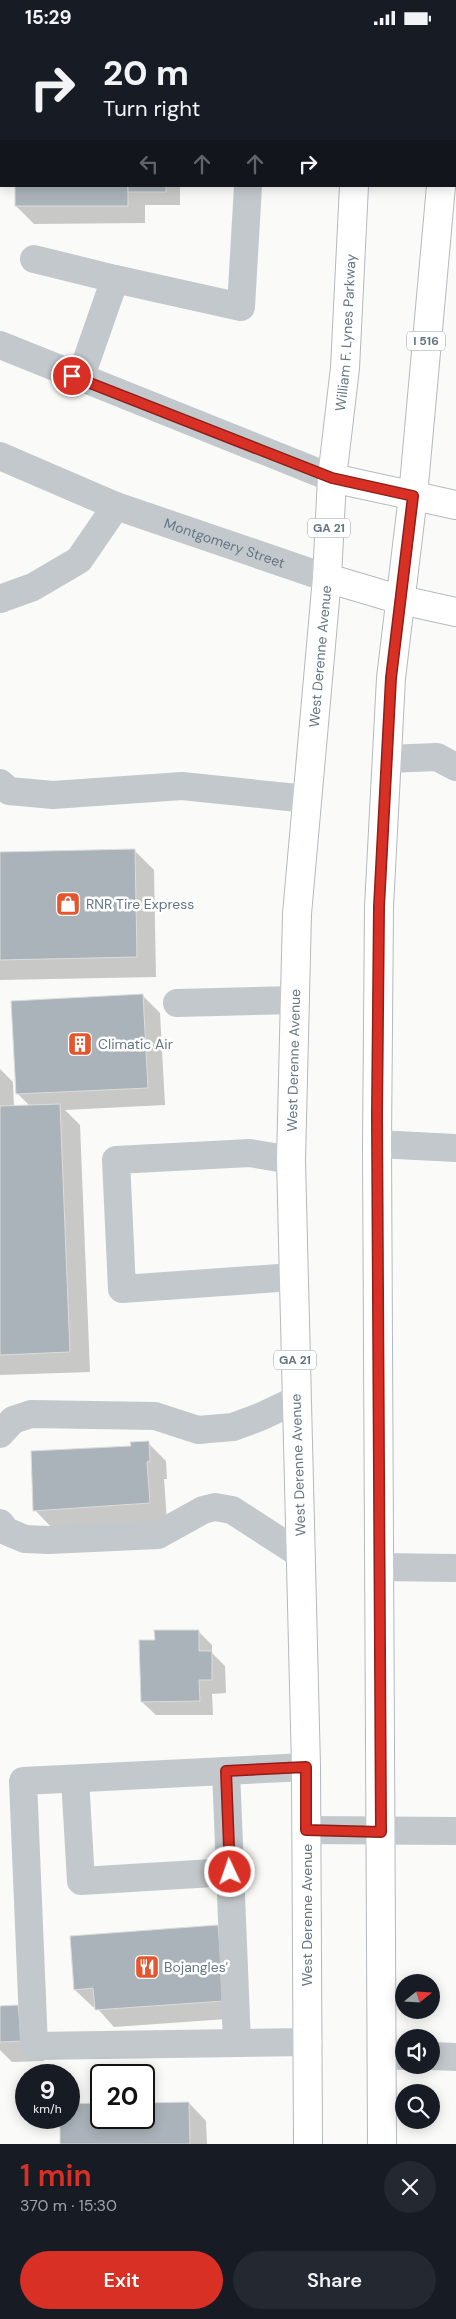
<!DOCTYPE html>
<meta charset="utf-8">
<style>
:root{--surface:#171b24;--page:#242831;--text:#f1f3f6;--muted:#9ea1a6;--accent:#d93025}
body{margin:0;font-family:"DM Sans",sans-serif;background:var(--page);color:var(--text);height:100vh;display:flex;flex-direction:column;font-size:19px;white-space:nowrap}
*{box-sizing:border-box;margin:0}
p{font-size:16px;color:var(--muted)}
.icon{flex:none;width:28px;height:28px;fill:none;stroke:currentColor;stroke-width:2;stroke-linecap:round;stroke-linejoin:round}
.map{position:relative;height:2109px;overflow:hidden}
.sheet{display:flex;flex-direction:column;background:var(--surface);flex:1}
.sheet>*{flex:none}
.hud{position:absolute;left:0px;top:0px;width:456px;height:152px;box-shadow:0 2px 12px #0003;background:#171b24;color:var(--text);overflow:hidden}
.needle{width:32px;rotate:72deg}
.controls{position:absolute;left:395px;top:1939px;display:grid;gap:10px}
.controls a{display:grid;place-items:center;width:45px;height:45px;border-radius:50%;background:var(--surface);box-shadow:0 2px 12px #0003;font-size:25px}
.speed{position:absolute;left:15px;top:2029px;display:flex;gap:10px;font-size:25px;font-weight:700;text-align:center}
.speed>*{display:grid;place-content:center;width:65px;height:65px;border-radius:50%;background:var(--surface);box-shadow:0 2px 12px #0003;line-height:1}
.speed small{font-size:12px;font-weight:400}
.speed .limit{border:2px solid #111;border-radius:8px;background:#fff;color:#111}
.pin{position:absolute;display:grid;place-items:center;width:42px;height:42px;color:#fff;margin:-21px;border:2px solid #fff;border-radius:50%;box-shadow:0 1px 5px #0007}
.me{position:absolute;width:55px;margin:-28px;rotate:357deg;stroke-linejoin:round;filter:drop-shadow(0 0 4px #0008)}
.turn{display:flex;align-items:center;gap:18px;height:105px;padding:0 20px;font-size:22px}
.turn .icon{width:65px;height:65px;stroke-width:2.5}
.turn b{display:block;font-size:35px;line-height:42px}
.lanes{display:flex;align-items:center;height:48px;padding:0 20px;background:#0003;justify-content:center;gap:25px;direction:ltr}
.lanes .off{opacity:.35}
.round{display:grid;place-items:center;flex:none;width:52px;height:52px;border-radius:26px;background:var(--page)}
.summary{display:flex;align-items:center;justify-content:space-between;height:85px;padding:0 20px}
h1{font-size:30px;font-weight:600;line-height:38px;color:var(--accent)}
.button{display:flex;gap:10px;margin-top:auto;padding:10px 20px}
.button a{flex:1;height:58px;border-radius:30px;background:var(--accent);color:#fff;font-size:20px;font-weight:600;line-height:58px;text-align:center}
.button a+a{background:var(--page);color:var(--text)}
.status{display:flex;justify-content:space-between;align-items:center;height:35px;padding:0 25px;background:var(--surface);direction:ltr}
.status svg{height:14px;fill:currentColor}
.map>svg:first-child{display:block}
.shadow{fill:#0003}
.building{fill:#aab3b9;stroke:#dcdcda}
.lines{fill:none;stroke-linecap:round;stroke-linejoin:round}
.major-casing{stroke:#b5babe;stroke-width:30}
.highway-casing{stroke:#b4b9bd;stroke-width:30}
.minor{stroke:#c3c8cc;stroke-width:28}
.major{stroke:#fff;stroke-width:28}
.highway{stroke:#fff;stroke-width:28}
.route-casing{stroke:#8d1f18;stroke-width:12}
.route{stroke:#d93025;stroke-width:9}
.labels{text-anchor:middle;dominant-baseline:central;stroke-width:5;stroke-linejoin:round;paint-order:stroke}
.shield{fill:#fff;stroke:#939fa8;stroke-width:1}
.shield-label{font-size:12px;font-weight:bold;fill:#657683}
.street-label{font-size:14px;fill:#657683;stroke:#fff}
.poi-label{font-size:14px;fill:#657683;stroke:#fff;text-anchor:start}
</style>
<div class="status"><b>15:29</b><svg viewBox="0 0 49 12"><path d="M0 12V9h3v3zM5 12V6h3v6zM10 12V3h3v9zM15 12V0h3v12zM26 1h20v11H26zM47 4h2v5h-2z"/></svg></div>
<div class="map">
<svg width="456" height="2109" viewBox="0 0 456 2109">
<rect width="100%" height="100%" fill="#fafaf8"/>
<g class="shadow">
<polygon points="0,0 36,1 1,1 1,74"/>
<polygon points="70,0 149,0 69,1"/>
<polygon points="204,0 226,0 228,1 204,1"/>
<rect x="0" y="98" width="1" height="48"/>
<polygon points="16,151 180,151 180,170 145,170 145,188 34,189 16,171"/>
<polygon points="134,815 154,835 156,942 0,945 0,818"/>
<polygon points="142,960 160,978 165,1070 65,1075 80,1090 90,1337 0,1340 0,1034 13,1047 14,1072 30,1071 18,1059"/>
<polygon points="148,1408 166,1426 167,1444 164,1444 167,1486 52,1493 35,1475 132,1412"/>
<polygon points="198,1596 212,1610 212,1618 225,1631 226,1658 212,1659 213,1680 156,1680 142,1667 156,1606"/>
<polygon points="218,1892 236,1910 241,1983 114,1992 96,1972 93,1972 75,1955"/>
<polygon points="18,1971 38,1991 43,2010 44,2026 12,2027 0,2015 0,1972"/>
<polygon points="189,2068 206,2086 207,2109 62,2109 69,2082 69,2070 101,2069 101,2082 144,2082 144,2069"/>
</g>
<g class="building">
<polygon points="0,0 27,1 1,1 0,73"/>
<polygon points="100,0 134,0 100,1"/>
<rect x="15" y="151" width="113" height="20"/>
<rect x="128" y="151" width="38" height="6"/>
<polygon points="135,814 137,922 0,925 0,817"/>
<polygon points="143,959 148,1053 16,1059 11,966"/>
<polygon points="60,1069 70,1317 0,1320 0,1071"/>
<polygon points="149,1406 150,1426 147,1427 150,1468 33,1476 31,1416 131,1411 130,1407"/>
<polygon points="154,1595 199,1595 199,1616 212,1616 212,1645 199,1645 200,1666 141,1667 139,1605 155,1605"/>
<polygon points="218,1890 224,1966 95,1975 93,1953 74,1955 70,1901"/>
<polygon points="18,1970 20,1989 24,2006 0,2007 0,1971"/>
<polygon points="189,2067 190,2109 60,2109 60,2082 69,2082 69,2069 101,2068 101,2082 144,2082 144,2068"/>
</g>
<g class="lines">
<defs>
<g id="major">
<polyline points="332,443 456,470"/>
<polyline points="327,543 401,565 456,577"/>
</g>
<g id="highway">
<polyline points="361,1 361,0"/>
<polyline points="451,1 451,0"/>
<path id="s2" d="M308 2109 306 1732 291 1125 297 879 327 543 332 443 345 333 354 151"/>
<polyline points="382,2109 377,1109 379,872 391,643 413,461 441,151"/>
</g>
</defs>
<use href="#major" class="major-casing"/>
<use href="#highway" class="highway-casing"/>
<g class="minor">
<polyline points="278,1 278,0"/>
<polyline points="34,224 115,244"/>
<polyline points="0,310 332,443"/>
<polyline points="80,344 115,244 241,272 248,151"/>
<path id="s1" d="M0 421 116 471 327 543"/>
<polyline points="0,564 33,552 79,525 116,471"/>
<polyline points="387,724 437,722 456,732"/>
<polyline points="0,748 9,756 53,760 182,751 307,764"/>
<polyline points="177,968 295,965"/>
<polyline points="377,1109 456,1113"/>
<polyline points="291,1125 250,1118 116,1125 122,1254 293,1242"/>
<polyline points="0,1399 13,1385 31,1379 155,1381 198,1395 233,1392 260,1382 296,1365"/>
<polyline points="0,1488 6,1496 25,1504 49,1505 158,1500 203,1475 215,1472 232,1475 300,1519"/>
<polyline points="379,1532 456,1533"/>
<polyline points="306,1732 23,1746 34,2011 308,2007"/>
<polyline points="226,1736 237,2008"/>
<polyline points="75,1744 81,1846 230,1837"/>
<polyline points="306,1795 456,1796"/>
<polyline points="382,2020 404,2021"/>
<polyline points="431,2021 456,2022"/>
</g>
<use href="#major" class="major"/>
<use href="#highway" class="highway"/>
</g>
<g class="lines">
<defs>
<polyline id="route" points="72,341 332,443 413,461 391,643 379,872 377,1080 381,1797 306,1795 306,1732 226,1736 230,1837"/>
</defs>
<use href="#route" class="route-casing"/>
<use href="#route" class="route"/>
</g>
<defs>
<symbol id="shop-square" viewBox="-11 -11 22 22"><rect x="-9" y="-9" width="18" height="18" rx="4" fill="#e4572e" stroke="#fff"/><path d="M-5-2.5h2.3a2.7 3.5 0 0 1 5.4 0H5L5.5 6h-11ZM-1.5-2.5h3a1.5 2.3 0 0 0-3 0Z" fill="#fff"/></symbol>
<symbol id="building-square" viewBox="-11 -11 22 22"><rect x="-9" y="-9" width="18" height="18" rx="4" fill="#e4572e" stroke="#fff"/><path d="M-4-6H4V6H1V3H-1V6H-4ZM-2.5-4.3h1.7v1.8h-1.7ZM.8-4.3h1.7v1.8H.8ZM-2.5-1h1.7V.8h-1.7ZM.8-1h1.7V.8H.8Z" fill="#fff"/></symbol>
<symbol id="restaurant-square" viewBox="-11 -11 22 22"><rect x="-9" y="-9" width="18" height="18" rx="4" fill="#e4572e" stroke="#fff"/><path d="M-5-6h1v4h1v-4h1v4h1v-4h1v5L-1.5 .5V6h-2V.5L-5-1ZM5-6V6H3V1.5H1.5Q1.5-4 5-6Z" fill="#fff"/></symbol>
</defs>
<g fill-rule="evenodd">
<use href="#shop-square" x="54" y="855" width="28" height="28"/>
<use href="#building-square" x="66" y="995" width="28" height="28"/>
<use href="#restaurant-square" x="133" y="1918" width="28" height="28"/>
</g>
<g class="labels">
<g class="shield">
<rect x="407" y="296.5" width="38" height="19" rx="4"/>
<rect x="308" y="483.5" width="42" height="19" rx="4"/>
<rect x="274" y="1315.5" width="42" height="19" rx="4"/>
</g>
<g class="shield-label">
<text x="426" y="306">I 516</text>
<text x="329" y="493">GA 21</text>
<text x="295" y="1325">GA 21</text>
</g>
<g class="street-label">
<text stroke="none"><textPath href="#s2" startOffset="1814">William F. Lynes Parkway</textPath></text>
<text stroke="none"><textPath href="#s1" startOffset="241">Montgomery Street</textPath></text>
<text stroke="none"><textPath href="#s2" startOffset="1489">West Derenne Avenue</textPath></text>
<text stroke="none"><textPath href="#s2" startOffset="1084">West Derenne Avenue</textPath></text>
<text transform="translate(298 1430) rotate(-92)">West Derenne Avenue</text>
<text transform="translate(307 1880) rotate(-90)">West Derenne Avenue</text>
</g>
<g class="poi-label">
<text x="86" y="869">RNR Tire Express</text>
<text x="98" y="1009">Climatic Air</text>
<text x="164" y="1932">Bojangles'</text>
</g>
</g>
</svg>
<div class="controls">
<a><svg class="needle" viewBox="-14 -14 28 28"><path d="M0-13l5 13h-10z" fill="#e53935"/><path d="M0 13l5-13h-10z" fill="#9ea1a6"/></svg></a>
<a><svg class="icon" aria-label="sound" viewBox="0 0 24 24"><path d="M4 9h4l5-4v14l-5-4H4zM17 9q2 3 0 6"/></svg></a>
<a><svg class="icon" aria-label="search" viewBox="0 0 24 24"><circle cx="10" cy="10" r="6"/><path d="M15 15l6 6"/></svg></a>
</div>
<div class="speed"><div>9<small>km/h</small></div><div class="limit">20</div></div>
<div class="pin" style="left:72px;top:341px;background:#d93025"><svg class="icon" aria-label="arrive" viewBox="0 0 24 24"><path d="M6 21V4h12l-3 4 3 4H6"/></svg></div>
<svg class="me" style="left:230px;top:1837px" viewBox="-20 -20 40 40"><circle r="17" fill="#d93025" stroke="#fff" stroke-width="3"/><path d="M0-11L8 9 0 5-8 9z" fill="#fff"/></svg>
<div class="hud">
<div class="turn"><svg class="icon" aria-label="right" viewBox="0 0 24 24"><path d="M7 20v-9h11M14 6l5 5-5 5"/></svg><div><b>20 m</b>Turn right</div></div>
<div class="lanes"><svg class="icon off" aria-label="left" viewBox="0 0 24 24"><path d="M17 20v-9H6M10 6l-5 5 5 5"/></svg><svg class="icon off" aria-label="ahead" viewBox="0 0 24 24"><path d="M12 20V5M6 11l6-6 6 6"/></svg><svg class="icon off" aria-label="ahead" viewBox="0 0 24 24"><path d="M12 20V5M6 11l6-6 6 6"/></svg><svg class="icon" aria-label="right" viewBox="0 0 24 24"><path d="M7 20v-9h11M14 6l5 5-5 5"/></svg></div>
</div>
</div>
<section class="sheet">
<div class="summary"><div><h1>1 min</h1><p>370 m · 15:30</p></div><a class="round"><svg class="icon" aria-label="close" viewBox="0 0 24 24"><path d="M6 6l12 12M18 6L6 18"/></svg></a></div>
<div class="button"><a>Exit</a><a>Share</a></div>
</section>
